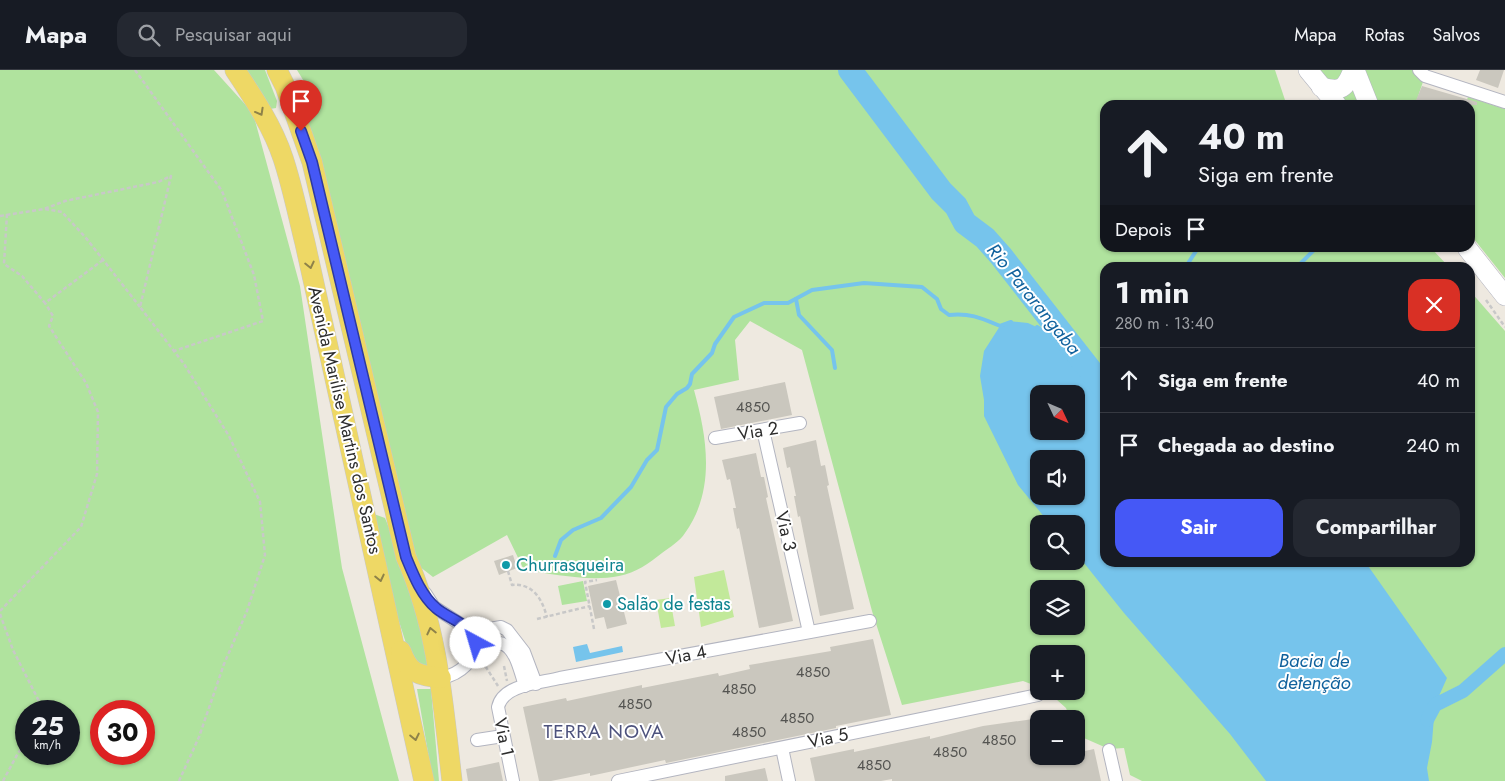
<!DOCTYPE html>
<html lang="pt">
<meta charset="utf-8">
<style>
:root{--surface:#171b24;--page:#242831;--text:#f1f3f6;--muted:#9ea1a6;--line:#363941;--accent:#4558f6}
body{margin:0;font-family:Jost,sans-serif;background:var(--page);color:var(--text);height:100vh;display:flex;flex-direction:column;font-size:19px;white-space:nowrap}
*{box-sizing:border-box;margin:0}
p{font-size:16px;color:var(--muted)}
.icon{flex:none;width:28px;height:28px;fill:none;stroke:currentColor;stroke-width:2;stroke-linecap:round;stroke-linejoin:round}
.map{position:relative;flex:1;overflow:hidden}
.sheet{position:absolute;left:1100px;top:192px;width:375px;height:305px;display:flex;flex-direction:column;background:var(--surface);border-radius:15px;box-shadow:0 1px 4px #0004}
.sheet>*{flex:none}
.hud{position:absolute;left:1100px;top:30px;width:375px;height:152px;border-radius:15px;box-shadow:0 1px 4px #0004;background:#171b24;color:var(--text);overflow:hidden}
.needle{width:32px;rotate:134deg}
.fabs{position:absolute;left:1030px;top:315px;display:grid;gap:10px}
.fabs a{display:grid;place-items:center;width:55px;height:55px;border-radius:10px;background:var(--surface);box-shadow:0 1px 4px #0004;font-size:25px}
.speed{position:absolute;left:15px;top:630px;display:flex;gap:10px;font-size:25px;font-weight:700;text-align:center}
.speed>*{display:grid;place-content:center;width:65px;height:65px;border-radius:50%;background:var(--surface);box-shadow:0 1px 4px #0004;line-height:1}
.speed small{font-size:12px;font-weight:400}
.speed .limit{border:8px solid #d22;background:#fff;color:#111}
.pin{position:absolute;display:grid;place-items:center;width:42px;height:42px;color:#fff;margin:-51px -21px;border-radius:50% 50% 50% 0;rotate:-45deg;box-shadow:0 0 5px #0007}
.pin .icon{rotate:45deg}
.me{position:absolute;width:55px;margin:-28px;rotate:321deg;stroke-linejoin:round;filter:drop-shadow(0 0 4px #0008)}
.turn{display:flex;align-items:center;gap:18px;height:105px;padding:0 15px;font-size:22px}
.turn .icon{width:65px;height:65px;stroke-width:2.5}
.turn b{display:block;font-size:35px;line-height:42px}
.then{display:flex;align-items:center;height:48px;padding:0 15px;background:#0003;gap:10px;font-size:19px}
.round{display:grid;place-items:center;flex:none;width:52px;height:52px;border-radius:15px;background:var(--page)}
.overview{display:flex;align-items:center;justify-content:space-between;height:85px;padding:0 15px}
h1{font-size:30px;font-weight:700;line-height:38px}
.cta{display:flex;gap:10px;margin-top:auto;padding:10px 15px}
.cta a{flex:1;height:58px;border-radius:15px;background:var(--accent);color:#fff;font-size:20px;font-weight:700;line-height:58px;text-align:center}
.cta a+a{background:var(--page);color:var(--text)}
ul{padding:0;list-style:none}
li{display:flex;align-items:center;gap:15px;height:65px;padding:0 15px;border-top:1px solid var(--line)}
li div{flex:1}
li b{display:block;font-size:19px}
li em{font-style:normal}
header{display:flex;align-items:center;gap:30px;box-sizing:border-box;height:70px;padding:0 25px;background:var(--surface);border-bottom:1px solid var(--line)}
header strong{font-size:24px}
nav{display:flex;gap:28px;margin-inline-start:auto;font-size:18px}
.search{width:350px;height:45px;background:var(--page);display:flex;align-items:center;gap:12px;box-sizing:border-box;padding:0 18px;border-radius:15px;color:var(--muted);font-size:19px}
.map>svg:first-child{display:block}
.green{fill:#b0e39e;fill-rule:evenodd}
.pitch{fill:#c2e99a}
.water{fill:#76c4ec;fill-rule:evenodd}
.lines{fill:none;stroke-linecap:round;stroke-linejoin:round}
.stream{stroke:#76c4ec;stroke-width:4}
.canal{stroke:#76c4ec;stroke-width:14}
.river{stroke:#76c4ec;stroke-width:24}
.building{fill:#cac7be}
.minor-casing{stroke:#b3b5c0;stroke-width:14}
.secondary-casing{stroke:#b3b5c0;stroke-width:20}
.primary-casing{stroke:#c8c8c8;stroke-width:21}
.path{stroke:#c8c8c8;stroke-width:2.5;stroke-dasharray:4 2.5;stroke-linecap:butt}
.minor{stroke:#fff;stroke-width:12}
.secondary{stroke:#fff;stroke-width:19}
.primary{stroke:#eed865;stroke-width:20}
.oneway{stroke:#8e8249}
.route-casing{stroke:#2d39a0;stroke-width:12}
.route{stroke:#4558f6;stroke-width:9}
.culture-dot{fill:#0f9aa8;stroke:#fff;stroke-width:2}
.labels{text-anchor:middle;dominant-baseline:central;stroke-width:4;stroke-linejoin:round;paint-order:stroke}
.number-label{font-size:15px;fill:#545451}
.street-label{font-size:18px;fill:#2d2d2d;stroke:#fff}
.culture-label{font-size:18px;fill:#0d838f;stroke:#fff;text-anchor:start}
.water-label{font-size:19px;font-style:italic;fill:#11629d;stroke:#fff}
.neighbourhood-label{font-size:19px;letter-spacing:1px;fill:#4d527d;stroke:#fff}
</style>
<header>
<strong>Mapa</strong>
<div class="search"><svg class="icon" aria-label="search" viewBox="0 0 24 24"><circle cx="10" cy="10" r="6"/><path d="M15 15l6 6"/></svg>Pesquisar aqui</div>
<nav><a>Mapa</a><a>Rotas</a><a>Salvos</a></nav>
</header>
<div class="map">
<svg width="1505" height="711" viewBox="0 0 1505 711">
<rect width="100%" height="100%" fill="#eee9e0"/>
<g class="green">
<path d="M0 0H214L253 43 300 216 342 498 399 711H0ZM26 641H69V684H26ZM101 641H144V684H101Z"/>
<polygon points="236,0 265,0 277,31 276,38 270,39"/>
<path d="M297 0H1275L1286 33 1292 35H1105V178H1431L1449 197 1105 198V492L1410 711H1142L1130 705 1124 678 1109 679 1077 665 1076 649H1070L1066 638 1047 621H1076V584H1039V617L1023 611 902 635 872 541 802 280 750 251 735 270 739 310 694 320C707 367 716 420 685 463 680 471 670 477 662 483 649 493 636 503 619 506 589 512 554 504 524 500L507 465 433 507 406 486 309 88 308 18ZM1039 324H1076V361H1039ZM1039 389H1076V426H1039ZM1039 454H1076V491H1039ZM1039 519H1076V556H1039Z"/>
<polygon points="1308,0 1419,0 1425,6 1415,35 1337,35"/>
<polygon points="1468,27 1505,39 1505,208 1470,164 1470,35 1465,35"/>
<polygon points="1470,221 1505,261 1505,711 1411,711 1240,493 1470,492"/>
<polygon points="371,443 385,448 416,524 432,599 411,589 395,539"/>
<polygon points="583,511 587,531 562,535 558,516"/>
<polygon points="417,619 431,619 439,711 433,711"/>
</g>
<g class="pitch">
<polygon points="724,500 734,547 701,557 694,507"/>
<polygon points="670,528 675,556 661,558 656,530"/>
</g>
<g class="water">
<path d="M1009 251 1028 253 1045 261 1079 285 1105 319V492L1366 493 1447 608 1435 635 1432 672 1427 698 1429 711H1266L1230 664 1124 543 1076 483V454H1050L1018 415 984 346V330L980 306 984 281 1000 256ZM1039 324H1076V361H1039ZM1039 389H1076V426H1039Z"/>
<polygon points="587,574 590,583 622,576 623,582 576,592 573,577"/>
</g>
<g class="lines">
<g class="stream">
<polyline points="1285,35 1286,33"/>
<polyline points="1185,198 1198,178"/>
<polyline points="1296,198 1316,178"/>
<polyline points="796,229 799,245 832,280 835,298"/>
<polyline points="1037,257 1079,285"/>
<polyline points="1100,313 1105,307"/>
<path d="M555 486 561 470 573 460 601 448 631 417 647 390 657 380 666 337 677 324 687 318 690 314 692 304 712 283 715 274 734 247 764 233H788L812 220 864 213 922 217 937 229 941 239 949 245C971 243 981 248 1000 256L1011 252"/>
</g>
<polyline class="canal" points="1427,650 1435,635 1463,621 1505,584"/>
<polyline class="river" points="850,0 941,121 956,136 965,153 985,168 1001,186 1105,319"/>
</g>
<g class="building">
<polygon points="1480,0 1504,0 1498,18 1476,10"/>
<polygon points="1422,16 1477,32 1477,35 1414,35"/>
<polygon points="785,312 792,345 721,359 714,327"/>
<polygon points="816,370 821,396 825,395 829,415 827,416 854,539 820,546 800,446 798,447 794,426 796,426 790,397 787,398 783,378"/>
<polygon points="756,383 761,407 764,407 768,427 766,428 793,551 759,558 739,458 737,459 733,438 736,438 730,409 727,410 722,390"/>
<polygon points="513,485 517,498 499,505 494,491"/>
<polygon points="616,510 627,554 607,559 604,547 595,549 588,516"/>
<polygon points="873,569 891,645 836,656 836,658 666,693 665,690 590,706 590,703 551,711 539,711 523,637 566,628 567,631 642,615 642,618 718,603 719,606 750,599 749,595 831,581 830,577"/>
<polygon points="1033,649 1039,676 1039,690 1058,686 1076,686 1076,683 1094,679 1101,711 892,711 892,709 881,711 815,711 810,688 854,679 854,682 930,666 930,669 983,656"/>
<polygon points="499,692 503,711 468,711 466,699"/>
<polygon points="765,698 768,711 725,711 725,706"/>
</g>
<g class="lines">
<defs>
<g id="minor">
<polyline points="1419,0 1425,6 1505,32"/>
<polyline points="763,360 809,562"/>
<polyline points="715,368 800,353"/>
<path d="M425 523 434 537 465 557 476 570C475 591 461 604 441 608"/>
<polyline points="465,557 478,561 501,557 507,560 524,582 536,614"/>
<path d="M475 580C511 559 516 587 525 616"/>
<polyline points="477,670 503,666"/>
<polyline points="782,678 789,711"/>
<polyline points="1109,680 1116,711"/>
<path d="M513 711 498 637C503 614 541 613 560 608L870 551"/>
<polyline points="618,711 1038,625"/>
</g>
<g id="secondary">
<polyline points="1308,0 1337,35"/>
<polyline points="1355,0 1369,35"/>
<path d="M1321 17C1342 22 1345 19 1353 0"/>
<polyline points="1467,178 1505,226"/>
</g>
<g id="primary">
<path d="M235 0C253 27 273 57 283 88 292 115 298 145 305 173L424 711"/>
<path d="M277 0 285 16 312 92 406 487C438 558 443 634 452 711"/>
<path d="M401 581C409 604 418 605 441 608"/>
</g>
</defs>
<use href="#minor" class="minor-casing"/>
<use href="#secondary" class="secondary-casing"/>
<use href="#primary" class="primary-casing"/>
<g class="path">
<polyline points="135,0 222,121 254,205 263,251 174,281"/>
<polyline points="45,139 62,142 86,168 140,237"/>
<polyline points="7,144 4,194 22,206 45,233 103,190"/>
<polyline points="0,146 44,139 65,131 158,112 171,106 140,237 184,294 229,366 260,432 265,485 247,541 224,594 199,667 179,711"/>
<polyline points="1486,230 1505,257"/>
<path d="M508 501 512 515C533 513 542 529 547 547"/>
<polyline points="0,541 81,457 97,404 98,342 86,313 49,256 53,246 45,233"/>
<polyline points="0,544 13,580 44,641"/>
<polyline points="537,549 590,536"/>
<polyline points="594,559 585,512 597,510"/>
<polyline points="482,591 498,616"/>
<polyline points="504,596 507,611"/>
<polyline points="3,711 18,683 26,673"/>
</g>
<use href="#minor" class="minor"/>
<use href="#secondary" class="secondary"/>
<use href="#primary" class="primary"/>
</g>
<defs><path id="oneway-chevron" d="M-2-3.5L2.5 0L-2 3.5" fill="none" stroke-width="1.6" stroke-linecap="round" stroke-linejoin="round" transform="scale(1.25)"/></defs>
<g class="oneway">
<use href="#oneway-chevron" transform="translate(260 42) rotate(61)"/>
<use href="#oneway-chevron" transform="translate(310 195) rotate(77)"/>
<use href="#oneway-chevron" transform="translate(380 508) rotate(77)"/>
<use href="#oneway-chevron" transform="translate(431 561) rotate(-103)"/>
<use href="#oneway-chevron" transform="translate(415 667) rotate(78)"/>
</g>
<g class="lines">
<defs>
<path id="route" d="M301 61 312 92 406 487C413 504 421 525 436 538 447 548 475 556 476 573"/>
</defs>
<use href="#route" class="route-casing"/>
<use href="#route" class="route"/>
</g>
<g class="culture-dot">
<circle cx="506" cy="495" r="5"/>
<circle cx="607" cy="534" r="5"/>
</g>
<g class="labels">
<g class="number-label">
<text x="753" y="337">4850</text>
<text x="813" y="602">4850</text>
<text x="739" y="619">4850</text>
<text x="635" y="634">4850</text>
<text x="797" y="648">4850</text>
<text x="749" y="662">4850</text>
<text x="999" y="670">4850</text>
<text x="950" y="682">4850</text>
<text x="874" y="695">4850</text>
</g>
<g class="street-label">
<text transform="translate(345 350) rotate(77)">Avenida Marilise Martins dos Santos</text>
<text transform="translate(758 361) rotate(-9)">Via 2</text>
<text transform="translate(786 461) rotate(77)">Via 3</text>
<text transform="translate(686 585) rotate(-11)">Via 4</text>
<text transform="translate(504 667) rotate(78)">Via 1</text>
<text transform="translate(828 668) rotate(-12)">Via 5</text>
</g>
<g class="culture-label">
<text x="516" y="495">Churrasqueira</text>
<text x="617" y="534">Salão de festas</text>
</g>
<g class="water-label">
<text transform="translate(1034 229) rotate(51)">Rio Pararangaba</text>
<text x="1314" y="590">Bacia de<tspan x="1314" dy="22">detenção</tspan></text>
</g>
<g class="neighbourhood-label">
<text x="604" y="661">TERRA NOVA</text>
</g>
</g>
</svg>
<div class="fabs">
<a><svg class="needle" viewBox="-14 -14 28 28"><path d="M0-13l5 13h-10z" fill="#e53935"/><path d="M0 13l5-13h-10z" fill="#9ea1a6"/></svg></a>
<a><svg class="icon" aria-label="sound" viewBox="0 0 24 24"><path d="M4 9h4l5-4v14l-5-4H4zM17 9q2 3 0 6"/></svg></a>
<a><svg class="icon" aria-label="search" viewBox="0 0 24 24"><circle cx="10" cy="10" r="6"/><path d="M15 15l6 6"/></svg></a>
<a><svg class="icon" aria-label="layers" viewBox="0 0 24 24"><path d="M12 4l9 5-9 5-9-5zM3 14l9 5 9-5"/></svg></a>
<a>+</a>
<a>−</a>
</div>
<div class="speed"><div>25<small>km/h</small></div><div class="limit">30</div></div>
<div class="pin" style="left:301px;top:61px;background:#d93025"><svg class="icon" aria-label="arrive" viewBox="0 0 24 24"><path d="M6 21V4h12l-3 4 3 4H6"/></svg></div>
<svg class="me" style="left:476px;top:573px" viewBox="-20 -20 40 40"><circle r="19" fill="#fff"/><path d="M0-13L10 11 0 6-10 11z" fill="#4558f6"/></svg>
<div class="hud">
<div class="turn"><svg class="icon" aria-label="ahead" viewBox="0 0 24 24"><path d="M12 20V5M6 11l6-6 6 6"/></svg><div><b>40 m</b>Siga em frente</div></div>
<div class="then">Depois<svg class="icon" aria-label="arrive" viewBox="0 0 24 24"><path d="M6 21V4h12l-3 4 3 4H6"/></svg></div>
</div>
<section class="sheet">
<div class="overview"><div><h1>1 min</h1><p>280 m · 13:40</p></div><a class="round" style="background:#d93025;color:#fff"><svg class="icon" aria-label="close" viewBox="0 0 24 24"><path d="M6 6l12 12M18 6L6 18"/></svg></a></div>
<ul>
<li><svg class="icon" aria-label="ahead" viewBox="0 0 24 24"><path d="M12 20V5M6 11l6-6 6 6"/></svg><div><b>Siga em frente</b></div><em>40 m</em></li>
<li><svg class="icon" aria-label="arrive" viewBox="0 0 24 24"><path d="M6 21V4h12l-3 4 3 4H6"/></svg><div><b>Chegada ao destino</b></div><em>240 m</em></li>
</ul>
<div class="cta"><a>Sair</a><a>Compartilhar</a></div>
</section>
</div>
